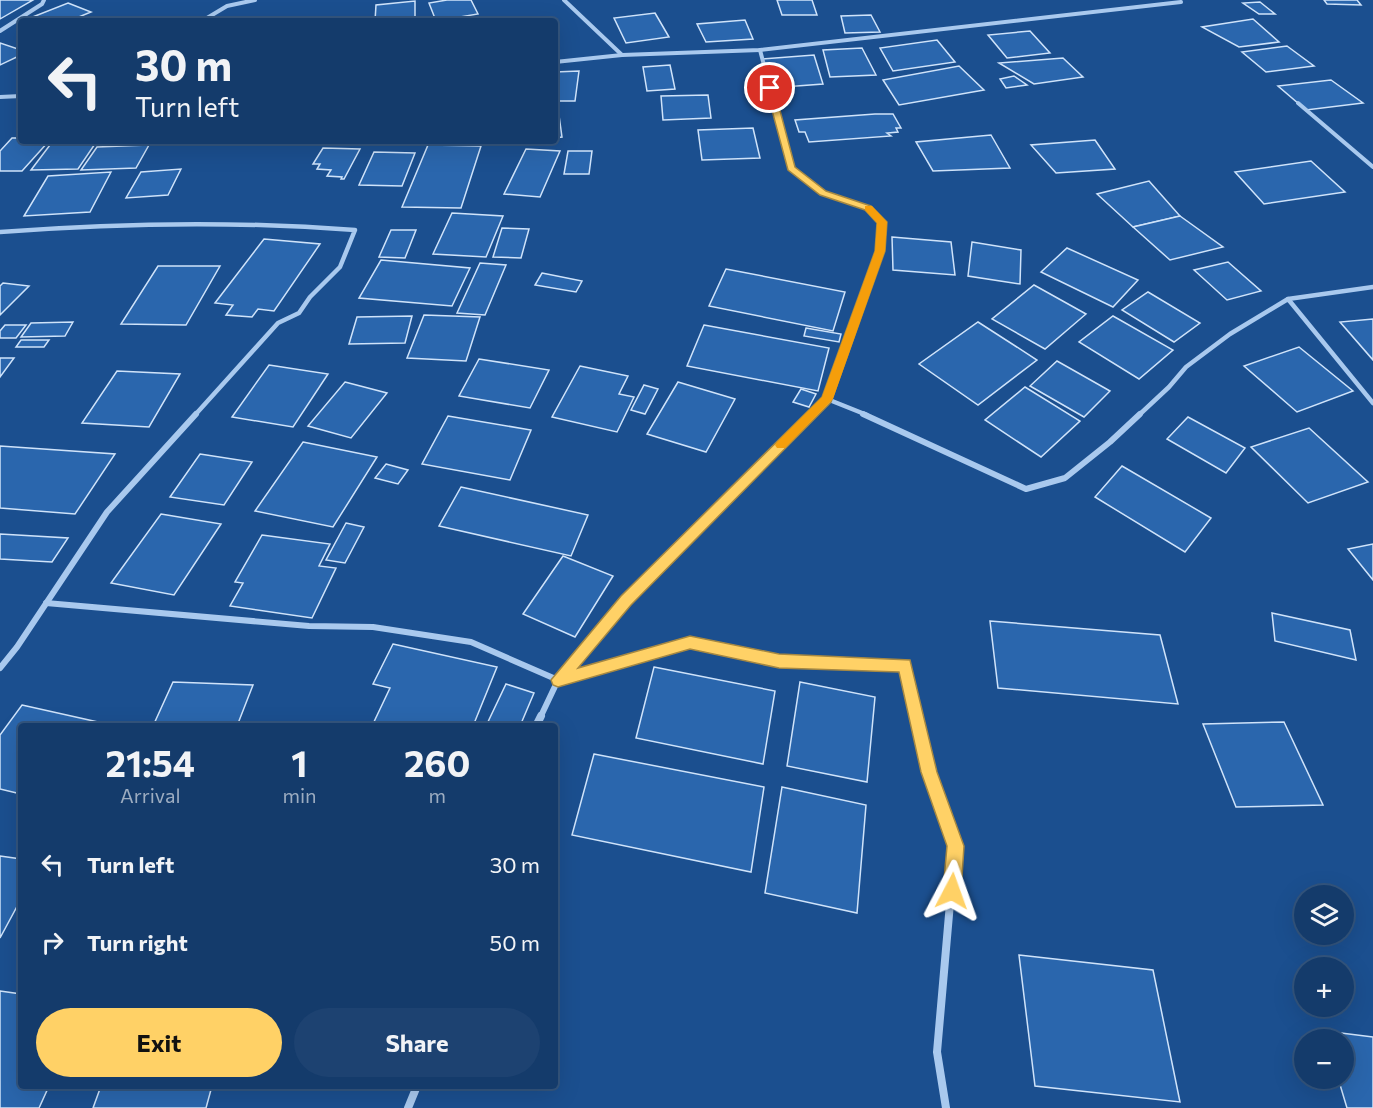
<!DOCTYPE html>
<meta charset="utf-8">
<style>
:root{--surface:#143b6b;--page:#1d4271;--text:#f1f3f6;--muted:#9dadc1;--line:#33557e;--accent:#ffd166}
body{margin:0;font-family:Commissioner,sans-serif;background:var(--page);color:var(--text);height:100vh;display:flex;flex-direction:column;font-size:22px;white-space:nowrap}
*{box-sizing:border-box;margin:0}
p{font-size:20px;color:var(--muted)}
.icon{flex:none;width:33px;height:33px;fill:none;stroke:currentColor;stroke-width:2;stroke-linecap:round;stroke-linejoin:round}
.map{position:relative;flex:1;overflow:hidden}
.sheet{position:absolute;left:18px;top:723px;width:540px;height:366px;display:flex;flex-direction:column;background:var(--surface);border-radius:6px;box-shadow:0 6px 24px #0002,0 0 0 2px var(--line)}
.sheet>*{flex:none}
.guide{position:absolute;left:18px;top:18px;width:540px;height:126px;border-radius:6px;box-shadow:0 6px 24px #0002,0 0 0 2px var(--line);background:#143b6b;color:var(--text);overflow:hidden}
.tools{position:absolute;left:1294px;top:885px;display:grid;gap:12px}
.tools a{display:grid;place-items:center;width:60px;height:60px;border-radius:50%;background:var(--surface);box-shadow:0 6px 24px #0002,0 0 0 2px var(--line);font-size:30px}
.pin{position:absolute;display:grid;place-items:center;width:51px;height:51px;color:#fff;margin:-26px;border:3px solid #fff;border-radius:50%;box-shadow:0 2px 6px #0007}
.me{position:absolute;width:66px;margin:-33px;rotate:4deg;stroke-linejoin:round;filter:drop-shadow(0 0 4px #0008)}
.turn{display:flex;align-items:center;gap:21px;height:126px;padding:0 18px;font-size:27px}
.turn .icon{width:78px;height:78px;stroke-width:2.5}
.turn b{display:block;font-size:42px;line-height:51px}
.eta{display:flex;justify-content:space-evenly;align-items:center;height:102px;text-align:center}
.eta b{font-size:36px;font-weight:700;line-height:42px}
.button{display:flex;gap:12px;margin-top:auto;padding:12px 18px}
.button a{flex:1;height:69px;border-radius:36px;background:var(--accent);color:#111;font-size:24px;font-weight:700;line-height:69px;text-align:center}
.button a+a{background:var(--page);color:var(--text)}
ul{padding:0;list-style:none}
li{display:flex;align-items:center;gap:18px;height:78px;padding:0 18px}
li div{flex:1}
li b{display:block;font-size:22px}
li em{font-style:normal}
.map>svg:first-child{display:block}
.building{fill:#2a66ad;stroke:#cfe3fa;stroke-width:1.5}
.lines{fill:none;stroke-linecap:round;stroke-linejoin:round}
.street-far3{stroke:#a9c9ee;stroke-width:4}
.street-far2{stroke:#a9c9ee;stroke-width:4.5}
.street-far1{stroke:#a9c9ee;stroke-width:6}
.street{stroke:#a9c9ee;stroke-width:8}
.route{fill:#ffd166;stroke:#a68842;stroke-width:1.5}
.slow{fill:#f59e0b}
</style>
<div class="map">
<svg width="1373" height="1108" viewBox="0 0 1373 1108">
<rect width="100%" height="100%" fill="#1b4f8f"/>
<g class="building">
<polygon points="0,0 33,0 0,19"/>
<polygon points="447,0 471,0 478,14 436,21 429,3"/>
<polygon points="777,0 812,0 817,15 782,15"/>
<polygon points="1324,0 1357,0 1361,5 1327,4"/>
<polygon points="415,1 415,20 375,21 376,5"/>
<polygon points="1260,2 1275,14 1259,14 1243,3"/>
<polygon points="68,3 91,12 69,21 25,20"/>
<polygon points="655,13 669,37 626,43 614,18"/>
<polygon points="871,15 880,32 845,33 841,16"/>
<polygon points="1253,19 1279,42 1239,47 1202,27"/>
<polygon points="745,20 753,39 706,42 697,24"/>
<polygon points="1030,31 1050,53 1007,58 988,35"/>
<polygon points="937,40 955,62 893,71 880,48"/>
<polygon points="0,43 21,50 21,55 0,65"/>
<polygon points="1287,46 1314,66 1266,72 1242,52"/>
<polygon points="862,48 876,75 830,77 823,50"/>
<polygon points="814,55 823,84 770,88 762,59"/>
<polygon points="1063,58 1083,77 1034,84 999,63"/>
<polygon points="670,65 675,89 647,91 643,67"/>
<polygon points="959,66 984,90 899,105 883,80"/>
<polygon points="579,71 575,101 555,101 555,72"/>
<polygon points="1014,76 1027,85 1006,88 1000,79"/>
<polygon points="1331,80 1363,103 1306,110 1278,86"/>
<polygon points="708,95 711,118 663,120 661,96"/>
<polygon points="558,108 562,137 555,138 555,109"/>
<polygon points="875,114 893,114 901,128 896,128 898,132 887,133 891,136 809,142 805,132 799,132 795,120"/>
<polygon points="753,128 760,158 702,160 698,130"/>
<polygon points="991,135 1010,168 933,171 916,142"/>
<polygon points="12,138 21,138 21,141 49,141 22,171 0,171 0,151"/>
<polygon points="1095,140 1115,169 1056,173 1031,145"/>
<polygon points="53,141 97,141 78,169 31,170"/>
<polygon points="149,145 136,168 81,170 97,147"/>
<polygon points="428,145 481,146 461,208 402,207"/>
<polygon points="323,148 360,149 344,179 341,179 342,177 327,176 331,170 317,169 320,164 313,164"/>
<polygon points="526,149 560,151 540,197 504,194"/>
<polygon points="568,151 592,151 589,174 564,174"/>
<polygon points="374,152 415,153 402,186 359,185"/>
<polygon points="1311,161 1345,192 1264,204 1235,172"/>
<polygon points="181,169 168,195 126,198 141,172"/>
<polygon points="111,172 90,212 24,216 48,176"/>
<polygon points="1149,181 1180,216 1133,227 1097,194"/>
<polygon points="452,213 503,216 486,257 433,254"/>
<polygon points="1180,216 1223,247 1170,260 1133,227"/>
<polygon points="502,228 529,229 521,258 493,257"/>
<polygon points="391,230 416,230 405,258 379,257"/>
<polygon points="892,237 951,242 955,275 893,270"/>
<polygon points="264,239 320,244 274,311 258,309 252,317 226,315 233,305 215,303"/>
<polygon points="972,242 1021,250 1020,284 968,276"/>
<polygon points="1067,248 1138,280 1113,307 1041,272"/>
<polygon points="381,260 470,268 452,306 359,298"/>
<polygon points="1228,262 1261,291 1227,300 1194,270"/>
<polygon points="480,263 506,265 485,315 457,313"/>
<polygon points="158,266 220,266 186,325 121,324"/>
<polygon points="726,269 845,292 833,331 709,306"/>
<polygon points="542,273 582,281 576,292 535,285"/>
<polygon points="3,283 29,286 0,315 0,286"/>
<polygon points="1034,285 1086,314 1045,349 992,319"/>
<polygon points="1148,292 1200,323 1174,342 1122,310"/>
<polygon points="424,315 480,317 466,361 407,358"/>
<polygon points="412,316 405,343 349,344 357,317"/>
<polygon points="1113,316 1173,350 1139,379 1079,342"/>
<polygon points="1373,319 1373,360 1340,322"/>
<polygon points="73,322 65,336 21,337 31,323"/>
<polygon points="978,322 1037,360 978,405 919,364"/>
<polygon points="5,325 26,325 16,338 0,338 0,331"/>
<polygon points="704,325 829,348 818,391 687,366"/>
<polygon points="806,328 841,334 839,342 804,336"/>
<polygon points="21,340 49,340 44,347 16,347"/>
<polygon points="1299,347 1353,391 1297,412 1244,366"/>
<polygon points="0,358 14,358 0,377"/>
<polygon points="479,359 549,370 530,408 459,396"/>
<polygon points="1057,361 1110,391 1084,417 1030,386"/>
<polygon points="269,365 328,374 293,427 232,417"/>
<polygon points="580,366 628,376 619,394 634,397 617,432 552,417"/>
<polygon points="117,371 180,374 149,427 82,423"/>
<polygon points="345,382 387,393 351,438 308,426"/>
<polygon points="678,382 735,399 706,452 647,434"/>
<polygon points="644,385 658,389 645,414 631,410"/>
<polygon points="1025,387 1080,421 1041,457 985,420"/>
<polygon points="801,389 816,394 809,407 793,402"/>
<polygon points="448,416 531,430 510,480 422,464"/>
<polygon points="1188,417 1245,448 1226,473 1167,439"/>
<polygon points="1309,428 1368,482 1308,503 1251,447"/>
<polygon points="303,442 377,457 333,527 255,511"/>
<polygon points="0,446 115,454 75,514 0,508"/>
<polygon points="200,454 252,462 224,505 170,497"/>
<polygon points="386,464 408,470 398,484 375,478"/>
<polygon points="1122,466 1211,518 1185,552 1095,497"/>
<polygon points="461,487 588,515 571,556 439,526"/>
<polygon points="161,514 221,524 174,595 111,583"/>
<polygon points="346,523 364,527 345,563 326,560"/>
<polygon points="0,534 68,538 52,562 0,559"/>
<polygon points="262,535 330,544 319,566 336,568 312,618 230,606 243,583 235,582"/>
<polygon points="1373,544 1373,580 1348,549"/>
<polygon points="563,556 613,576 575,637 523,614"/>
<polygon points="1272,613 1350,630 1356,660 1275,641"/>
<polygon points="990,621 1160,635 1178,704 998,688"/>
<polygon points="393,644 497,667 473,726 372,726 390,688 373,684"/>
<polygon points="654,667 775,691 763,764 636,738"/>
<polygon points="173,682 253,685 237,726 153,726"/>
<polygon points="800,682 875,697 867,782 787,766"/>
<polygon points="506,684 534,693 520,726 486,726"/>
<polygon points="22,705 98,722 95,726 21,726 21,794 0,789 0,735"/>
<polygon points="1284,722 1323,805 1236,807 1203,724"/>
<polygon points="594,754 764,787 751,872 572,835"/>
<polygon points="782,787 866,805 857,913 765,893"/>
<polygon points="0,856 21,859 21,899 0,938"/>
<polygon points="1019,955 1153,970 1180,1102 1035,1086"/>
<polygon points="0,991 21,994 21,1086 49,1086 39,1108 0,1108"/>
<polygon points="1325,1031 1373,1037 1373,1108 1347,1108 1338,1078 1344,1078 1344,1040 1328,1040"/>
<polygon points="101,1086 212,1086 206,1108 93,1108"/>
</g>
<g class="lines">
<g class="street-far3">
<polyline points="564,0 622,55"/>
<polyline points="202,21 227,6 255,0"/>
<polyline points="0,31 42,4 44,0"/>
<polyline points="760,50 791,169 808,181"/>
<polyline points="555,62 622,55 760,50 1181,2"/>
<polyline points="0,97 21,96"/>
<polyline points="1298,103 1373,167"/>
</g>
<g class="street-far2">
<polyline points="806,180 823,193 868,208 882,222 880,251 827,399"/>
<path d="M0 232C117 223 238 221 355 230L340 267 310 297 299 313 278 323 195 415"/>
<polyline points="1288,299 1373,287"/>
<polyline points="811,415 827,399 867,415"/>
<polyline points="1139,415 1169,387 1186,367 1230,334 1288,299 1373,403"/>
</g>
<g class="street-far1">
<polyline points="863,414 1026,489 1065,478 1110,442 1140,414"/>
<polyline points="46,603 309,626 373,627 471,642 558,680 690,643 779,661 905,665 917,718"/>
<polyline points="0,668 17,647 107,512 196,414"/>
<polyline points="540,718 558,680 626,600 812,414"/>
</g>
<g class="street">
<polyline points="916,716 929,772 955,846 937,1052 946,1108"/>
<polyline points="536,726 541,716"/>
<polyline points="408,1108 417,1086"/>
</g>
</g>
<polygon class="route" points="770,86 774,88 795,167 826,191 871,206 887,222 885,251 831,402 631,605 578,668 690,636 779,654 910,660 937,772 964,846 961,891 958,898 952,900 946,898 943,891 947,846 921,772 899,672 779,668 690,649 558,687 553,685 551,680 621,596 822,397 875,251 877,223 865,210 820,195 788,170 766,88"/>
<polygon class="slow" points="865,206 872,206 887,222 885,251 833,399 785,448 777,448 775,445 777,442 822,397 875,251 877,223 865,210"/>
</svg>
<div class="tools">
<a><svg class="icon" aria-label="layers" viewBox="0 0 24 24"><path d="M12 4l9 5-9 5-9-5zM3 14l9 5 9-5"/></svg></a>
<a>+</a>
<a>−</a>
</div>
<div class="pin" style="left:770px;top:88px;background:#d93025"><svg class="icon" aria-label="arrive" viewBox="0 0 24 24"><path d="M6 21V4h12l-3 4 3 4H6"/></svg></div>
<svg class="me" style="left:952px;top:891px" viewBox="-20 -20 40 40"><path d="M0-17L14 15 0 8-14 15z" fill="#ffd166" stroke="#fff" stroke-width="4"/></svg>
<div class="guide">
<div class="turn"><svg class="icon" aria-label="left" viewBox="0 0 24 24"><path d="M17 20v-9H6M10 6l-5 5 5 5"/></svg><div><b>30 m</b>Turn left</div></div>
</div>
<section class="sheet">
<div class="eta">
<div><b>21:54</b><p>Arrival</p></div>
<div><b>1</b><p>min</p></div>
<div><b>260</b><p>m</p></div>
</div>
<ul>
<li><svg class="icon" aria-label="left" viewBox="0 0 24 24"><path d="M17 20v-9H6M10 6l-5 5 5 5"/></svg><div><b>Turn left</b></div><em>30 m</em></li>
<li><svg class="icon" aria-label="right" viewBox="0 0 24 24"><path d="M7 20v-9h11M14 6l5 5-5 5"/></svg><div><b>Turn right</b></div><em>50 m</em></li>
</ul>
<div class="button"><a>Exit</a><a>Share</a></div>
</section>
</div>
